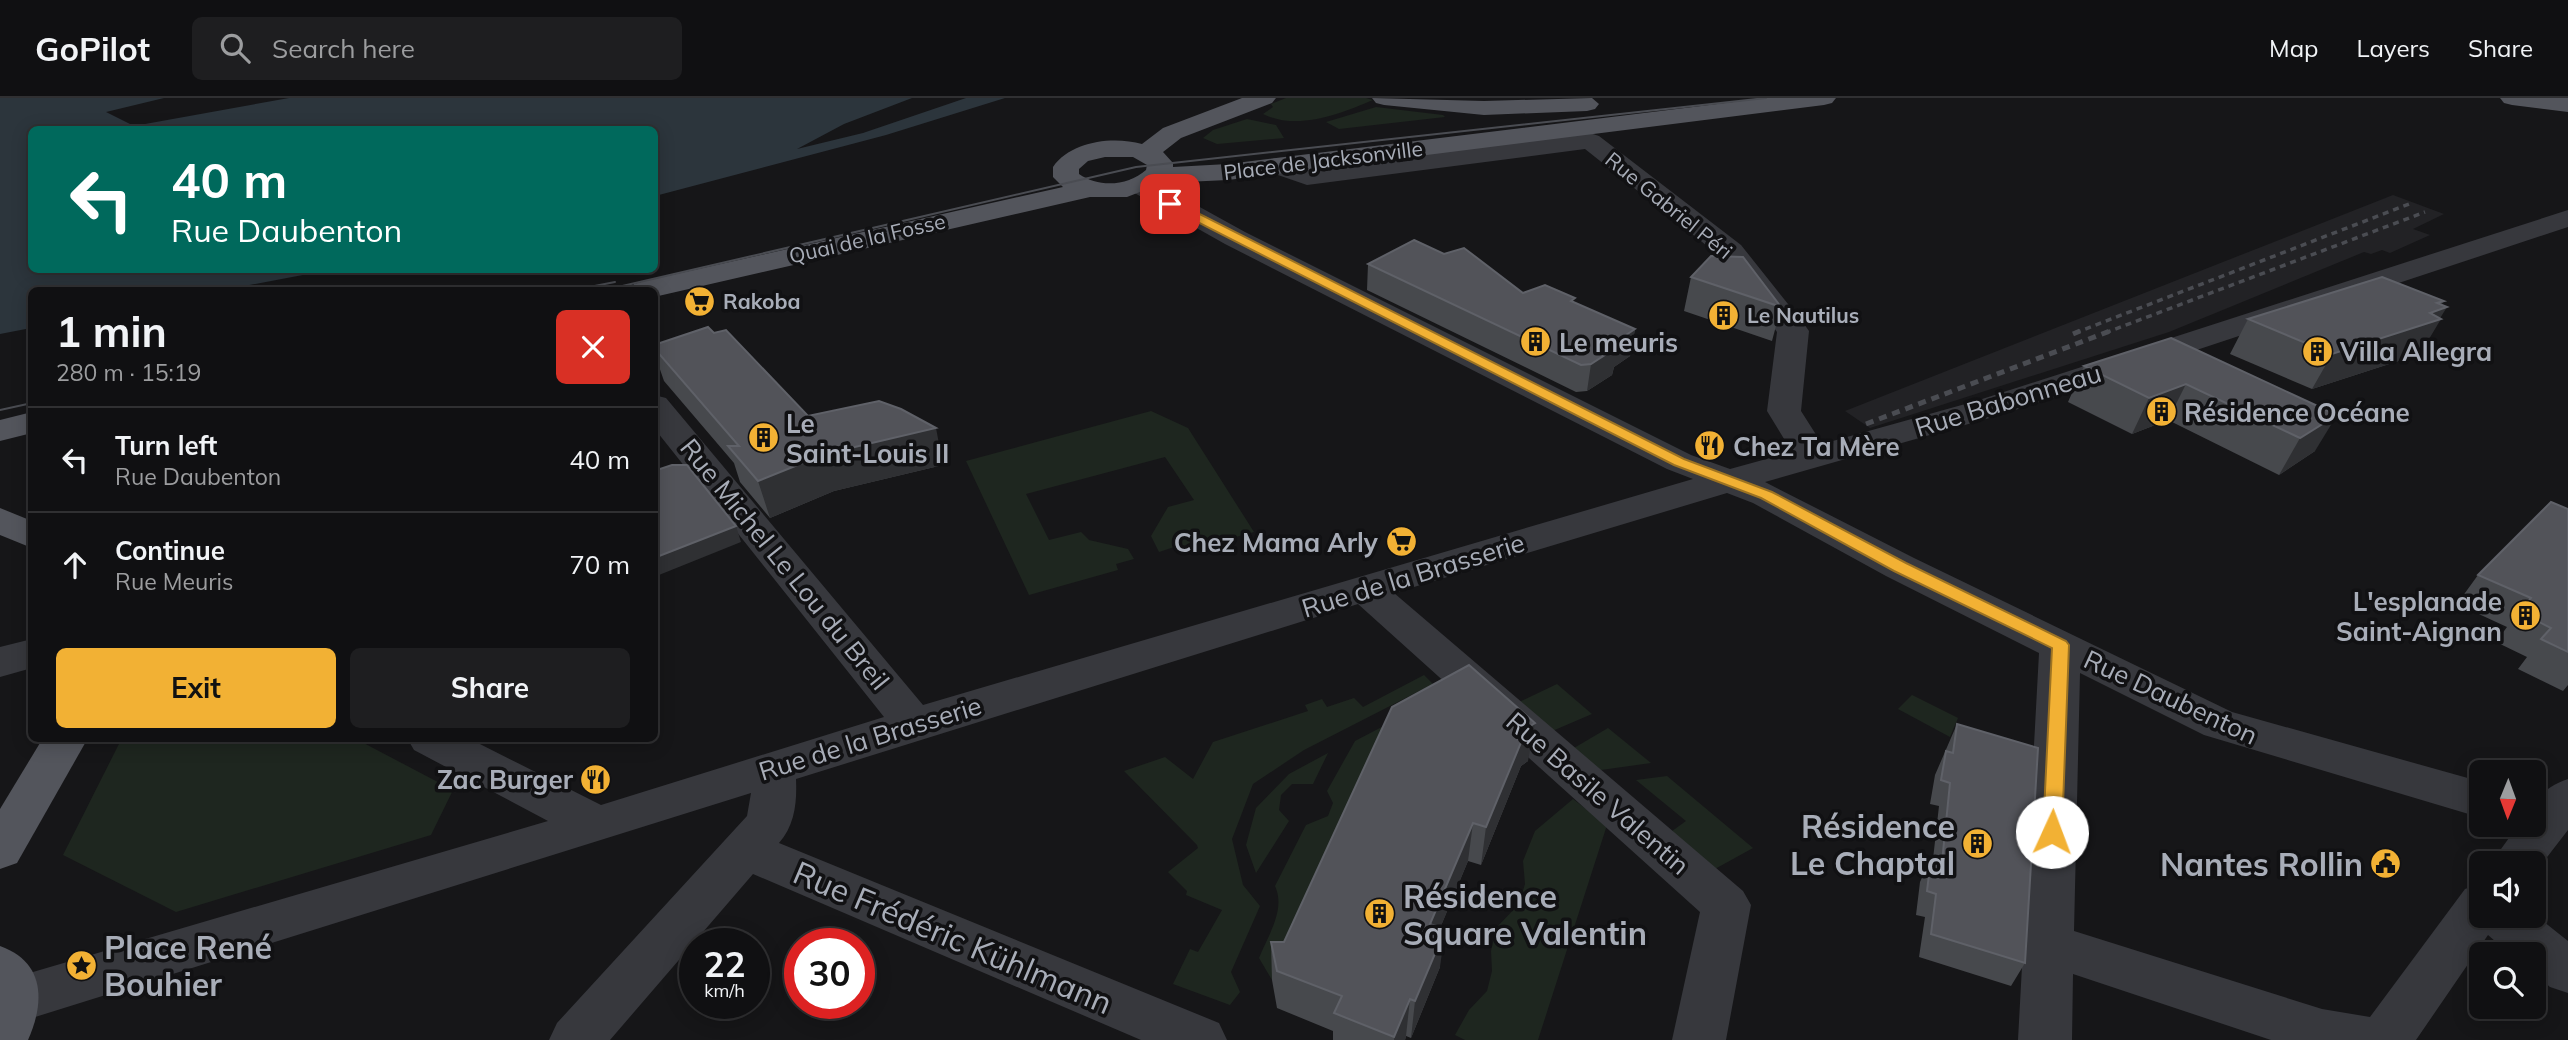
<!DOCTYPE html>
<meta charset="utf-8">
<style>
:root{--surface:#101012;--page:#1e1e20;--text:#f1f3f6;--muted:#9c9d9f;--line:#303032;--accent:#f2b134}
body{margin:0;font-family:Mulish,sans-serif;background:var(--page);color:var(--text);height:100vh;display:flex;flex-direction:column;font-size:26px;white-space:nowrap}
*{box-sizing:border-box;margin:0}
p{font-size:23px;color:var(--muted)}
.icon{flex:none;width:38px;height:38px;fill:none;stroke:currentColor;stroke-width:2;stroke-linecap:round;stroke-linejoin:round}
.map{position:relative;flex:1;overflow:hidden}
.sheet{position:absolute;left:28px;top:189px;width:630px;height:455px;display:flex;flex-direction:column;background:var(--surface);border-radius:10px;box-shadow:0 4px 18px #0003,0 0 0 2px var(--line)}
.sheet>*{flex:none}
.banner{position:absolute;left:28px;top:28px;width:630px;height:147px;border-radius:10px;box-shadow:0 4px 18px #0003,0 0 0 2px var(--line);background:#00695c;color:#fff;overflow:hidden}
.needle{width:46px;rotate:181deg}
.buttons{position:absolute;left:2469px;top:662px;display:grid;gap:14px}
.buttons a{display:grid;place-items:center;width:77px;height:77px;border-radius:10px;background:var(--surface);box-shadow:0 4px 18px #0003,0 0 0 2px var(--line);font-size:35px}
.speed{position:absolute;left:679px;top:830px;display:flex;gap:14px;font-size:35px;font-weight:700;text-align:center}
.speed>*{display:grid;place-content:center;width:91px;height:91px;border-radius:50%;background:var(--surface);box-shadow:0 4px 18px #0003,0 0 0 2px var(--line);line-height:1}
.speed small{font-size:18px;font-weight:400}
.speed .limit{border:10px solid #d22;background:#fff;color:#111}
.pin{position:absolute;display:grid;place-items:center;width:60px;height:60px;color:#fff;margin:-30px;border-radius:14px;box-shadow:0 4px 10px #0006}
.me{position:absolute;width:77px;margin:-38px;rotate:2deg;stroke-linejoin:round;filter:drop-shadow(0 0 5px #0008)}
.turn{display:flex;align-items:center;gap:24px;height:147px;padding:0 28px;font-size:32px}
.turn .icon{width:91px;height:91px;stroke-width:2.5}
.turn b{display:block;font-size:49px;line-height:60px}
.round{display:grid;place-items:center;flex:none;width:74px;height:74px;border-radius:10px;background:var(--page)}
.head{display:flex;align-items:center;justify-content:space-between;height:119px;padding:0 28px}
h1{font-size:42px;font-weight:700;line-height:52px}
.button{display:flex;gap:14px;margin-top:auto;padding:14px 28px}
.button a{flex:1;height:80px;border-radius:10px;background:var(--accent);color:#111;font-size:28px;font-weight:700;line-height:80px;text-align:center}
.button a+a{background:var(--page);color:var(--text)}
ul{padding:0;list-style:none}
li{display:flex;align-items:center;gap:21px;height:105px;padding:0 28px;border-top:2px solid var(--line)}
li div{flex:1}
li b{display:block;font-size:26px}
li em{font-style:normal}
header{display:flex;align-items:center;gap:42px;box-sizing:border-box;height:98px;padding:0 35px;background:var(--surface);border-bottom:2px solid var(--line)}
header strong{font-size:33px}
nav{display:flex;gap:38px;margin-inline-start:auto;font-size:24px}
.search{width:490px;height:63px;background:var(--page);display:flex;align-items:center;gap:18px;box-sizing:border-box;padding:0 24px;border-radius:10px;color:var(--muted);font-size:26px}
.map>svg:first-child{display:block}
.built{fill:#222225}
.green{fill:#1e261f}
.water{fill:#2c353c}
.pier{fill:#161618}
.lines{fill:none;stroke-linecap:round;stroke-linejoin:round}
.minor{fill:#37383d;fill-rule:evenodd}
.major{fill:#53555c;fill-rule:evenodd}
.tram{stroke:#4a4c52;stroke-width:2}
.rail-far1{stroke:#4a4c52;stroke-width:3.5;stroke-dasharray:6 5;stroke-linecap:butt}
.rail{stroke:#4a4c52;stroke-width:5;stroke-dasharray:8 6;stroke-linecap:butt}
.wall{fill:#47494d}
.shaded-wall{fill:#2f3033}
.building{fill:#525359;stroke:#5f6168;stroke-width:2}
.route{fill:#f2b134;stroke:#9d7322;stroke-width:2}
.labels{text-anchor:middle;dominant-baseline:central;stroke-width:7;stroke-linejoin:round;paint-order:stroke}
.far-street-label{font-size:21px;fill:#a8adb8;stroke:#111113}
.far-poi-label{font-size:21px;font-weight:bold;fill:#a8adb8;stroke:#111113;text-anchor:start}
.poi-label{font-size:26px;font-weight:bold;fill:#a8adb8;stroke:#111113;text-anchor:start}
.street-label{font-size:26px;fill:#a8adb8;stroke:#111113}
.near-poi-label{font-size:32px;font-weight:bold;fill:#a8adb8;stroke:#111113;text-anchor:end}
.near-street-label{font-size:32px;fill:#a8adb8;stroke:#111113}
</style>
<header>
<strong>GoPilot</strong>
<div class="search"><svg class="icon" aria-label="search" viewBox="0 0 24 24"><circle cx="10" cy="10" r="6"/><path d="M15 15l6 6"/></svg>Search here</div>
<nav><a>Map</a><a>Layers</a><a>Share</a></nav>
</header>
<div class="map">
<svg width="2568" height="942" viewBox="0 0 2568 942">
<rect width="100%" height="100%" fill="#161618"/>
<polygon class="built" points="2393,97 2444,116 2413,131 2430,137 2390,155 2382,152 2371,156 2364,154 2169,234 1870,330 1845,313"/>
<g class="green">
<path d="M1286 0H1366L1373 2C1340 16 1297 33 1263 16L1273 9 1271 6Z"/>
<polygon points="1376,9 1443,17 1445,19 1339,31 1326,24"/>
<polygon points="1247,21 1276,27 1284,40 1217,46 1203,40 1213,32"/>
<polygon points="1151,313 1188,330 1254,434 1178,455 1174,449 1159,454 1151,438 1168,409 1194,402 1165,359 1026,396 1049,442 1081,434 1089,442 1128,451 1134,461 1116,466 1118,472 1029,497 966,363"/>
<polygon points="1424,577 1433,586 1304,652 1253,686 1232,741 1243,787 1260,808 1231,874 1240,894 1230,907 1173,886 1190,851 1198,854 1222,812 1186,797 1187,793 1168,774 1198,750 1197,747 1124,673 1165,659 1193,681 1213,644 1308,613 1305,607 1322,601 1327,609 1354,600 1363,609"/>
<polygon points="1557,586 1592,616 1550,634 1517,605"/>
<polygon points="1912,597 1958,620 1950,639 1898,611"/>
<path d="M1437 600 1284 881 1272 882 1259 860C1268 837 1286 812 1275 788L1306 727 1328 718 1333 705 1327 693 1355 643Z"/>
<polygon points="1608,630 1651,665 1601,672 1592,670 1574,650"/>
<polygon points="122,640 356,641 453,692 431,737 176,814 63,757"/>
<polygon points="1328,655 1313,686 1292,686 1281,697 1279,712 1289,723 1256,775 1246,747 1256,710 1289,676"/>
<polygon points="1667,678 1753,750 1704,777 1668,736 1686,723 1636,682"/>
<polygon points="1573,701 1607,727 1538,942 1465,942 1455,937 1469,912 1487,893 1492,873 1491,853 1496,830 1519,806 1525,786 1523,763 1535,733"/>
</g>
<polygon class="water" points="0,0 912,0 844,26 797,51 863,35 966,0 1005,0 886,37 655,98 654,32 32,32 32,172 329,172 223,192 32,192 31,230 0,236"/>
<polygon class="pier" points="164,0 289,0 134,28 106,14"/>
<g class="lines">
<g class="minor">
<path d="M1590 35 1599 38 1741 147 1804 226 1809 233 1801 313 1822 346 1976 303 2568 112V129L2000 317 1765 384 1914 460 2232 614 2482 684V720L2204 637 2080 575 2074 833 2322 911 2370 919 2465 791 2482 785V817L2534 816 2568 843V895L2550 889 2534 875V856H2510L2488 837 2416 942H2271L2073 876 2072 942H2018L2039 555 1886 478 1753 405 1727 395 1394 495 1743 793 1751 807 1726 942H1672L1700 814 1358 506 796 681C797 704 795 727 779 745L1219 925 1227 942H1141L753 776 610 942H549L557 925 747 718 751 695 16 925 0 919V885L16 879 548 723 414 652 407 640H468L601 707 884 619 654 330V297L666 300 923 607 1693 381 1667 371 1225 146 1131 93 1127 87 1131 81H1149L1245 134 1691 357 1730 371 1792 354 1767 313 1777 234 1721 159 1585 51 1307 87 1266 73 1262 68 1266 63 1275 60 1309 71Z"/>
<polygon points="32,541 32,570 0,579 0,549"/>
<path d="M2568 681V732L2534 776V765H2491L2519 726H2534C2534 701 2544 689 2568 681Z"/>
</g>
<g class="major">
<path d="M1242 0H1276L1272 5 1181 40 1163 54 1173 65V69L1228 66 1766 0H1836L1832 5 1824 7 1228 82 1163 85 1127 99H1090L654 199V192H630L634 186 645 183 1063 89 1053 79V69C1071 43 1113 38 1142 46L1163 30ZM1105 59H1133L1147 67 1146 72C1128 88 1099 90 1079 76V71L1088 63Z"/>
<polygon points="1372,0 1484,3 1592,0 1599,6 1595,11 1587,13 1484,17 1384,7 1376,5"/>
<polygon points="2500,0 2568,0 2568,14 2512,7 2504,5"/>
<polygon points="32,314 32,335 0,343 0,322"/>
<polygon points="0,410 32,423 32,450 0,437"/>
<polygon points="43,640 88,640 17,765 0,771 0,711"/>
<path d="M0 848C45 864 45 904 28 942H0Z"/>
</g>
<g class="tram">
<polyline points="574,192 615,184"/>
<polyline points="605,192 1136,69 1766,0"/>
<polyline points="0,312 32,305"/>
</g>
<g class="rail-far1">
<polyline points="2075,235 2409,106"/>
<polyline points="2105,235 2425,114"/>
</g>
<g class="rail">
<polyline points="2073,236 2080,233"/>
<polyline points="1866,326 2110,233"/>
</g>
</g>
<g class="wall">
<polygon points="1368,166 1575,205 1635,231 1630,258 1614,269 1612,277 1587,293 1576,294 1367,192"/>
<polygon points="1691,179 1781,209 1772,243 1684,213"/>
<polygon points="2441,206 2440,220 2420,256 2312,291 2230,256 2248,221"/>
<polygon points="2171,240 2315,353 2279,377 2168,322 2132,336 2068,304 2084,268"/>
<polygon points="654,247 808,318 943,367 834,393 770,420 740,384 734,365 664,283 654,254"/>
<polygon points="2568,411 2568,587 2563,593 2518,571 2527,559 2496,544 2507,529 2457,506 2478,477"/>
<polygon points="1392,609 1528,663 1521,668 1481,767 1468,763 1440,830 1440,869 1411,940 1406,938 1405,942 1333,942 1333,933 1277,910 1272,882 1271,844 1284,844"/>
<polygon points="1957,626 2025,865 2011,888 1919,859 1925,819 1916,817 1920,784 1931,760 1933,761 1939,708 1930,706 1935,677"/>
</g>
<g class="shaded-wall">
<polygon points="2444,203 2438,212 2447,209 2439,222 2441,221 2420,256 2312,291 2332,256"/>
<polygon points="1635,231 1630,258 1614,269 1612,277 1587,293 1591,266 1611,247"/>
<polygon points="2186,286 2168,322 2132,336 2149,300"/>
<polygon points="2337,317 2315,353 2279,377 2300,340"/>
<polygon points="936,330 943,367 834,393 770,420 758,383 825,356"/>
<polygon points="736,428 741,444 654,479 654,460"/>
<polygon points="1535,625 1528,663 1521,668 1481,767 1486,729 1527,630"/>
<polygon points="1473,725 1468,763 1426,864 1430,826"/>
<polygon points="1445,832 1440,869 1411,940 1415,903"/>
<polygon points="1410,901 1406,938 1405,942 1394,942 1394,939"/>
</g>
<g class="building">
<polygon points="1414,142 1444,156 1464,150 1523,195 1545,187 1575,200 1571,203 1635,231 1611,247 1617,249 1591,266 1581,267 1368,166"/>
<polygon points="1711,158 1743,159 1781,209 1691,179"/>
<polygon points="2382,179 2444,203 2437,205 2447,209 2430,215 2441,221 2332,256 2248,221"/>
<polygon points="708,229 714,235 726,232 808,318 879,303 901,311 936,330 825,356 758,383 728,348 739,348 654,250 654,247"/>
<polygon points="2171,240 2337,317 2300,340 2186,286 2149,300 2084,268"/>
<polygon points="672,367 687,367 736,428 654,460 654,373"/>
<polygon points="2551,404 2568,411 2568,554 2541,541 2551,530 2519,514 2531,500 2478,477"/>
<polygon points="1469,567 1535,625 1527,630 1486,729 1473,725 1430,826 1445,832 1415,903 1410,901 1394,939 1334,915 1342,898 1277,873 1271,844 1284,844 1392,609"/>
<polygon points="1957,626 2038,650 2025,865 1931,836 1936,796 1927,793 1931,760 1942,764 1950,685 1941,682 1946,653 1953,655"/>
</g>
<polygon class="route" points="1166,103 1174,103 1684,361 1772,394 1906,465 2066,543 2069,547 2062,734 2059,740 2045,740 2043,734 2052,550 1894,473 1761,400 1674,367 1166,108"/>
<defs>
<symbol id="supermarket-disc" viewBox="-11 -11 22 22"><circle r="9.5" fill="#f2b134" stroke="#111113"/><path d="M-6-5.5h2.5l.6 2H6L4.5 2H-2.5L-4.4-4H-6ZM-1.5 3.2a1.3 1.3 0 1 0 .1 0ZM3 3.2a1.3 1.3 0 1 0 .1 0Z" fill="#111"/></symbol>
<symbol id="building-disc" viewBox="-11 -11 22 22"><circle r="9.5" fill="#f2b134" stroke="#111113"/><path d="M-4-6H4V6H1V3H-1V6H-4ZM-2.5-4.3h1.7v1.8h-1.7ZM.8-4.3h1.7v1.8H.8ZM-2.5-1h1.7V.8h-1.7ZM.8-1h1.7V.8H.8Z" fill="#111"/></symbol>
<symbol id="restaurant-disc" viewBox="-11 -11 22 22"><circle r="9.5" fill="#f2b134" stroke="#111113"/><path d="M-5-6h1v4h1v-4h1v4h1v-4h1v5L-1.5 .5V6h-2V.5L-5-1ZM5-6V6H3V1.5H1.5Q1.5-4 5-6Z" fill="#111"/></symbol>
<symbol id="civic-disc" viewBox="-11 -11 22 22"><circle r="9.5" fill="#f2b134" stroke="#111113"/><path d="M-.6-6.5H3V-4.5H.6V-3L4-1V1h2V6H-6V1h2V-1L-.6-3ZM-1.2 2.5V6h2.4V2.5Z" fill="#111"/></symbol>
<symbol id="sight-disc" viewBox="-11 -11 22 22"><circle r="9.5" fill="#f2b134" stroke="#111113"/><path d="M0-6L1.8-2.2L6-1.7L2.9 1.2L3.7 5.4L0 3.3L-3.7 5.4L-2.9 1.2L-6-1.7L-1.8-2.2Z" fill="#111"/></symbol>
</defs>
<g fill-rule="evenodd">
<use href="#supermarket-disc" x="682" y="186" width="35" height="35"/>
<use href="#building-disc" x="1706" y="200" width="35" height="35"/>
<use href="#building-disc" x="1518" y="226" width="35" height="35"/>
<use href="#building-disc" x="2300" y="236" width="35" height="35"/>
<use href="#building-disc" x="2144" y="296" width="35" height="35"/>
<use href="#building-disc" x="746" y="322" width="35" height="35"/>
<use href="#restaurant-disc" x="1692" y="330" width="35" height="35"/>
<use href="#supermarket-disc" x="1384" y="426" width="35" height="35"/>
<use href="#building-disc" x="2508" y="500" width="35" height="35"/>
<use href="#restaurant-disc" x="578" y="664" width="35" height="35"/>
<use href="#building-disc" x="1960" y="728" width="35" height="35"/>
<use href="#civic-disc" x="2368" y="748" width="35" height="35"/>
<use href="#building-disc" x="1362" y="798" width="35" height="35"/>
<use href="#sight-disc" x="64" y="850" width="35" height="35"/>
</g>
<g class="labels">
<g class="far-street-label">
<text transform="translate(1323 62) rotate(-7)">Place de Jacksonville</text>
<text transform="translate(1669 107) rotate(39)">Rue Gabriel Péri</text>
<text transform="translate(867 140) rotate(-13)">Quai de la Fosse</text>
</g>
<g class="far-poi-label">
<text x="723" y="203">Rakoba</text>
<text x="1747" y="217">Le Nautilus</text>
</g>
<g class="poi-label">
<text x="1559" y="244">Le meuris</text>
<text x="2340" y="253">Villa Allegra</text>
<text x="2184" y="314">Résidence Océane</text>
<text x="786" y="325">Le<tspan x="786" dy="30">Saint-Louis II</tspan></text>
<text x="1733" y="348">Chez Ta Mère</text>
<text x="1378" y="444" text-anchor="end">Chez Mama Arly</text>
<text x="2502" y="503" text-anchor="end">L'esplanade<tspan x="2502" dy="30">Saint-Aignan</tspan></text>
<text x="573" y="681" text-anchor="end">Zac Burger</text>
</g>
<g class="street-label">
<text transform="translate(2008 302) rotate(-17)">Rue Babonneau</text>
<text transform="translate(785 466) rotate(51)">Rue Michel Le Lou du Breil</text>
<text transform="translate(1413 477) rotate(-17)">Rue de la Brasserie</text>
<text transform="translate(2171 599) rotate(25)">Rue Daubenton</text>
<text transform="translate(870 640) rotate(-17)">Rue de la Brasserie</text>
<text transform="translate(1598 695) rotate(41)">Rue Basile Valentin</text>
</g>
<g class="near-poi-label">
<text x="1955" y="728">Résidence<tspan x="1955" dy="37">Le Chaptal</tspan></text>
<text x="2363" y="766">Nantes Rollin</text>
<text x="1403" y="798" text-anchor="start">Résidence<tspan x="1403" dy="37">Square Valentin</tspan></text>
<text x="104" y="849" text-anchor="start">Place René<tspan x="104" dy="37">Bouhier</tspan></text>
</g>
<g class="near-street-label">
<text transform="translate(953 839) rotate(23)">Rue Frédéric Kühlmann</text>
</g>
</g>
</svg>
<div class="buttons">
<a><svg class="needle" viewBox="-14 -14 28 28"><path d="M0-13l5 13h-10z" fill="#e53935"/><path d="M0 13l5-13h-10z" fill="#9c9d9f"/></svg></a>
<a><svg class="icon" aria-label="sound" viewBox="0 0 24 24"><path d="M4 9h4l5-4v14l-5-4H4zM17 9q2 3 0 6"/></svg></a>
<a><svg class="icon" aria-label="search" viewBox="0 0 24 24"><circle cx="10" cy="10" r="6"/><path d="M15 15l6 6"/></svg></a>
</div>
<div class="speed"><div>22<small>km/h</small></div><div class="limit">30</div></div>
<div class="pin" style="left:1170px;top:106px;background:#d93025"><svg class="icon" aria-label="arrive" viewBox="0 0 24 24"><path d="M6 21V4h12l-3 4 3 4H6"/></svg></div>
<svg class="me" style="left:2052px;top:734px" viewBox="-20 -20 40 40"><circle r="19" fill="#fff"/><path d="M0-13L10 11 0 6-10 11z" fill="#f2b134"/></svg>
<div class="banner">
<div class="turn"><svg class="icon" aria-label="left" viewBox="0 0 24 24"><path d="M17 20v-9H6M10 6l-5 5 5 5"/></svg><div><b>40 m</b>Rue Daubenton</div></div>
</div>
<section class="sheet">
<div class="head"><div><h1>1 min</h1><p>280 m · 15:19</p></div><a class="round" style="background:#d93025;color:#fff"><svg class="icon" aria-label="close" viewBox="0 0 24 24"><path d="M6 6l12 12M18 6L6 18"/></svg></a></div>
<ul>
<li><svg class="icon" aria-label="left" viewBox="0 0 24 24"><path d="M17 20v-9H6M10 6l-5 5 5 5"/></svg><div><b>Turn left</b><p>Rue Daubenton</p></div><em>40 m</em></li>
<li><svg class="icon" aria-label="ahead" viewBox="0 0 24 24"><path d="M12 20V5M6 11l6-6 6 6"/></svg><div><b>Continue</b><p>Rue Meuris</p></div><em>70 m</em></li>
</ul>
<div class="button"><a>Exit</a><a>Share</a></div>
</section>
</div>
